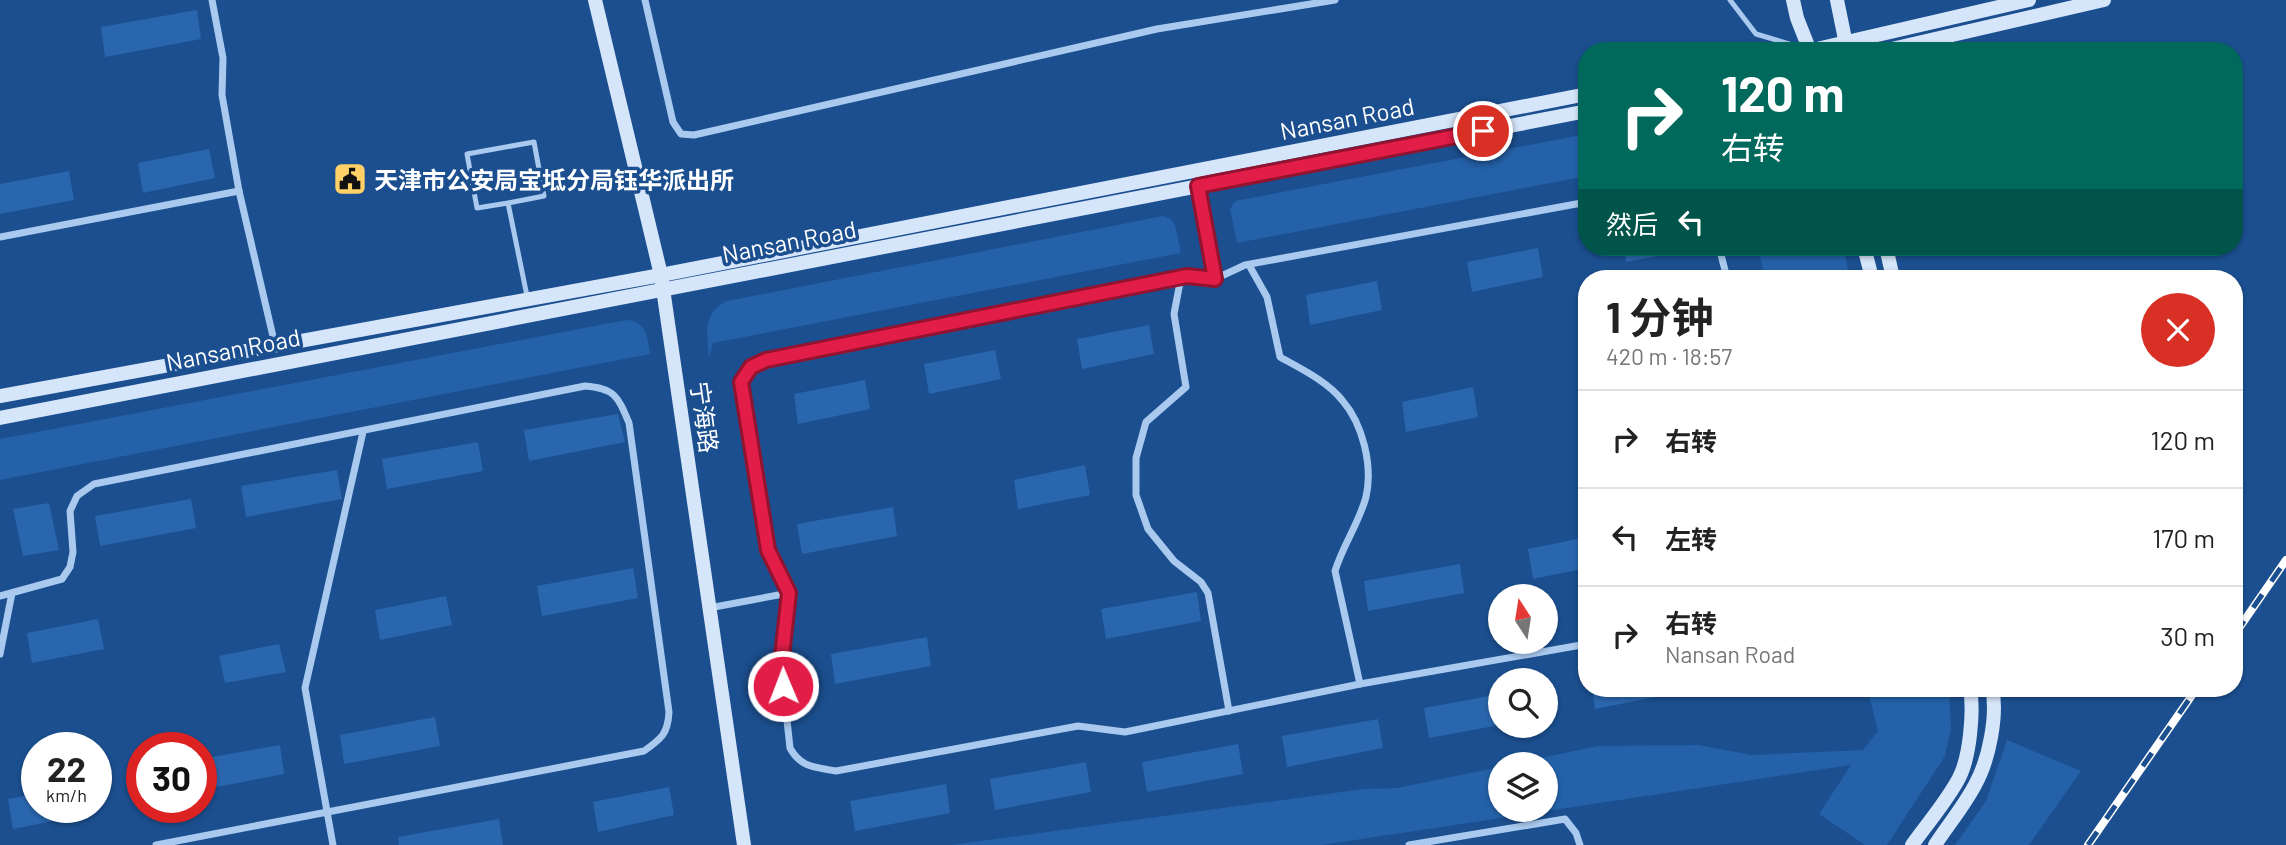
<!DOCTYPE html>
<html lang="zh">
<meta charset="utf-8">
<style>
:root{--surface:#fff;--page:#f2f2f2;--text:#222;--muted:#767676;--line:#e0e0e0}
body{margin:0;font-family:Barlow,"Noto Sans SC",sans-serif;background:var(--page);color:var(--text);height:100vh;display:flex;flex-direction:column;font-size:26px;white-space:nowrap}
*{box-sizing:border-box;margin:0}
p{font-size:23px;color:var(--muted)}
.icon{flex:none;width:38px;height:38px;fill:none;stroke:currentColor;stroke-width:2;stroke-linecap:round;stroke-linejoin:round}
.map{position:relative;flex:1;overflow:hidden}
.details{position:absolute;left:1578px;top:270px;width:665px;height:427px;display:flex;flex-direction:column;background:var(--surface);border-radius:28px;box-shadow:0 2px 5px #0004}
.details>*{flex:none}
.top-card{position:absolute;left:1578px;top:42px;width:665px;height:214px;border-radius:28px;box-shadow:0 2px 5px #0004;background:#00695c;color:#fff;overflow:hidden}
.needle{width:46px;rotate:348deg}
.tools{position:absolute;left:1488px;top:584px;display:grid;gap:14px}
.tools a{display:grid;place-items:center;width:70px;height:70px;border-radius:50%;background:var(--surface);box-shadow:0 2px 5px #0004;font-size:35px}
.speed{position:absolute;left:21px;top:732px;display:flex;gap:14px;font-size:35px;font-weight:700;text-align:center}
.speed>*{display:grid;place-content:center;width:91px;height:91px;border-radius:50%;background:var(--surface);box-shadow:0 2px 5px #0004;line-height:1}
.speed small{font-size:18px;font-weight:400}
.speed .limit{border:10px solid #d22;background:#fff;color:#111}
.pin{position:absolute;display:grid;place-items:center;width:60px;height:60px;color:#fff;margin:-30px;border:4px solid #fff;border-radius:50%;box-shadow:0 2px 7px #0007}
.me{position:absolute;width:77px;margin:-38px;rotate:359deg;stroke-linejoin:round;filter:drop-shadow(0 0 5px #0008)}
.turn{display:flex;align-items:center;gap:24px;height:147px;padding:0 28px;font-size:32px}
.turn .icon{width:91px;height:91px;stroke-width:2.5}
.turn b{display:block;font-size:49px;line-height:60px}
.then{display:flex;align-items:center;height:66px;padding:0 28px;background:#0003;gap:14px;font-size:26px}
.round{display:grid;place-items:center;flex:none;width:74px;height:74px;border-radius:37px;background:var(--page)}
.headline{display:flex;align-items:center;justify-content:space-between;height:119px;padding:0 28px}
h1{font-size:42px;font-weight:700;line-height:52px}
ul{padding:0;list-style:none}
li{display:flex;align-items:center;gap:21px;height:98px;padding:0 28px;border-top:2px solid var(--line)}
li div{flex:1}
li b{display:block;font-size:26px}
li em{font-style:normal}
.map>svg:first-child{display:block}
.green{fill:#2461a8}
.building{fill:#2a66ad}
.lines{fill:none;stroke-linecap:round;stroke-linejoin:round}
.lane{stroke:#a9c9ee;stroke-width:5}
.street{stroke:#a9c9ee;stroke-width:7}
.secondary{stroke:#d6e6fa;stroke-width:14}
.rail-casing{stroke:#fff;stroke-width:8}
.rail{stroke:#1b4f8f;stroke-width:5;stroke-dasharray:16;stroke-linecap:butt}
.route-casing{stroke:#92132f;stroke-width:18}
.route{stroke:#e11d48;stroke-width:12}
.labels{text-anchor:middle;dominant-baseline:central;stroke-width:7;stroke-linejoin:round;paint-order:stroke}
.street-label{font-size:24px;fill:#fff;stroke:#1b4f8f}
.poi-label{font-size:24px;font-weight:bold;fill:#fff;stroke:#1b4f8f;text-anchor:start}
</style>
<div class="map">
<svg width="2286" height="845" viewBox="0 0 2286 845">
<rect width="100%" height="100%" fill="#1b4f8f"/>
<g class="green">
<polygon points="1587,134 1587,176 1237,243 1230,209 1235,201"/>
<path d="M1163 216 1171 219 1175 225 1181 253 713 343 709 358C707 335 702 313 727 301Z"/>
<polygon points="1758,247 1843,247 1850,278 1765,278"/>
<path d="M626 320C646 320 648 338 650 354L0 480V439Z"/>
<polygon points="1867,688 1949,688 1951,729 1945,756 1887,845 1865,845 1819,814 1851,765 1322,845 951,845 1363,789 1397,788 1500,767 1500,810 1545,810 1545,765 1508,765 1598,746 1699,745 1751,755 1863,750 1878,731"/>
<polygon points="2007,740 2081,771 2029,845 1955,845 1986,801"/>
</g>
<g class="building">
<polygon points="197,10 201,39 105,57 101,27"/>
<polygon points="209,149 215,178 143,193 138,163"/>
<polygon points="69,171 74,200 0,214 0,184"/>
<polygon points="1624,247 1668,247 1668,254 1626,262"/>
<polygon points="1538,248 1543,277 1472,292 1467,262"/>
<polygon points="1377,281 1382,310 1310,325 1306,295"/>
<polygon points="1149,325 1154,354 1082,369 1077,339"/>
<polygon points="995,350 1001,379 929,394 924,364"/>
<polygon points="865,380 870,409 798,424 794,394"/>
<polygon points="1473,387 1478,417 1406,432 1402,402"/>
<polygon points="618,414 625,442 529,461 524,430"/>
<polygon points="478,442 483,471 387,489 382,459"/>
<polygon points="1085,465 1090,495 1018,509 1014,480"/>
<polygon points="337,470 342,499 246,517 241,486"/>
<polygon points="191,499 196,528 100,546 95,516"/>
<polygon points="49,503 59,550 23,556 13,509"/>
<polygon points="893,507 897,536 802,554 797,524"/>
<polygon points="1587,537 1587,568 1533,579 1528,549"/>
<polygon points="1460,564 1464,593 1368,611 1364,581"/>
<polygon points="633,568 638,598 542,616 537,586"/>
<polygon points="1197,592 1201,621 1106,639 1101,609"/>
<polygon points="446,596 452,625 380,640 375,610"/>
<polygon points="98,619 104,649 32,663 27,633"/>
<polygon points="927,637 931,666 835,684 831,654"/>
<polygon points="279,644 286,672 225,683 219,656"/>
<polygon points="1592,688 1665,688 1666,695 1595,709"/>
<polygon points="1500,694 1500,725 1429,738 1424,708"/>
<polygon points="435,717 440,746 344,764 340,735"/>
<polygon points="1378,719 1383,748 1287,767 1282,736"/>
<polygon points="1238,744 1243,774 1147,792 1142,762"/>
<polygon points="280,745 284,774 201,790 201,759"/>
<polygon points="1086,762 1091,792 995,810 990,779"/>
<polygon points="946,784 950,813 855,831 850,801"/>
<polygon points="669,787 674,815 598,832 593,802"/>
<polygon points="37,794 37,807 88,807 88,814 13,829 8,799"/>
<polygon points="499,819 503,845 399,845 398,837"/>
</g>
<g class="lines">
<g class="lane">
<polyline points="1730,0 1756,34 1806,49"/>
<polyline points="508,203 477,208 467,154 534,142 544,196 508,203 527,296"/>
</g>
<g class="street">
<polyline points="212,0 223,58 222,95 239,191 275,345"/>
<polyline points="645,0 673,122 681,134 694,135 1157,29 1335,0"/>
<polyline points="1198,187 1215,279"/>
<path d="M1587 202 1245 265 1215 279 1187 276 766 361 751 367 741 382 768 550 789 593 781 665 790 748C801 768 815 767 836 771L1078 726 1125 732 1360 684 1587 644"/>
<polyline points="0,237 239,191"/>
<polyline points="1719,247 1727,278"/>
<path d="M1249 265 1267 297 1280 357C1301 369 1327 381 1342 400 1363 424 1373 466 1366 497 1359 523 1343 545 1335 571L1360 684"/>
<polyline points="1181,277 1174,314 1186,387 1146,422 1136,458 1136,495 1148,529 1174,561 1201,582 1208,593 1229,711"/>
<path d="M0 596 62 579 70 567 73 552 70 511 77 496 94 484 585 386C615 388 618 397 629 423L669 712C668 734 661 739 644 751L156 845"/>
<polyline points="709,608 789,593"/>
<polyline points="0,654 12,593"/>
<polyline points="333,845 305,688 363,432"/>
<polyline points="1409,845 1565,819 1576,833 1580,845"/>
</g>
<g class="secondary">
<polyline points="595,0 661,275 744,845"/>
<polyline points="1793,0 1797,18 1810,51"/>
<polyline points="1837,0 1847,49"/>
<polyline points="1808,51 2029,0"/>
<polyline points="1883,51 2104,0"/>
<polyline points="1864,247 1872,278"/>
<polyline points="1886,247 1893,278"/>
<polyline points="0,396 661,275 1587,94"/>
<polyline points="0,418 1587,111"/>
<path d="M1912 845C1927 824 1947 801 1959 778 1970 757 1974 711 1970 688"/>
<path d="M1935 845C1948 825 1964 806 1975 785 1989 760 1998 715 1992 688"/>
</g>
<defs>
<g id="rail">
<polyline points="2235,634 2286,560"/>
<polyline points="2088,845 2197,688"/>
</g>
</defs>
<use href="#rail" class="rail-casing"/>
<use href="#rail" class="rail"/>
</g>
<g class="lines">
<defs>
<polyline id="route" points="783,686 781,665 789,593 768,550 741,382 751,367 766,360 1187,276 1215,279 1198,186 1483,131"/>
</defs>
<use href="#route" class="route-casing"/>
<use href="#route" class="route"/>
</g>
<defs>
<symbol id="civic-square" viewBox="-11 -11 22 22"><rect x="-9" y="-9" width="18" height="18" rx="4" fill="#ffd166" stroke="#1b4f8f"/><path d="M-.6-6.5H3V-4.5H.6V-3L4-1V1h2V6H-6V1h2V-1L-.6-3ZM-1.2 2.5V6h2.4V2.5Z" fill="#111"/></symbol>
</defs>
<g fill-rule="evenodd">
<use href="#civic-square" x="331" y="160" width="38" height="38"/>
</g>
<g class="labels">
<g class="street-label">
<text transform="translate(1347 118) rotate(-11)">Nansan Road</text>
<text transform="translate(789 241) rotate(-11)">Nansan Road</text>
<text transform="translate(233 349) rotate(-11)">Nansan Road</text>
<text transform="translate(705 417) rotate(82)">宁海路</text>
</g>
<g class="poi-label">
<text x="374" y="179">天津市公安局宝坻分局钰华派出所</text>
</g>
</g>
</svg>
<div class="tools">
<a><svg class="needle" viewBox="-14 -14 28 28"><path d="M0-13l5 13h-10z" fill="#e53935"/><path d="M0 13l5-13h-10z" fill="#767676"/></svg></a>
<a><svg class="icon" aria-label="search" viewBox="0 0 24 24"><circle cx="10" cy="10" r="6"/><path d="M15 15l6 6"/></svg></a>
<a><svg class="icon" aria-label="layers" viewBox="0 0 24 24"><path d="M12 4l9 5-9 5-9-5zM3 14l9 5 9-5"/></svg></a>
</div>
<div class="speed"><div>22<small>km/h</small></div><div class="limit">30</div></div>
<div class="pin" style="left:1483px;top:131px;background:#d93025"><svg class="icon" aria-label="arrive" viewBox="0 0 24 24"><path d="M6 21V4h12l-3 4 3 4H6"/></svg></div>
<svg class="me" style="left:783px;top:686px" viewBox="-20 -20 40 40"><circle r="17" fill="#e11d48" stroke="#fff" stroke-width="3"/><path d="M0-11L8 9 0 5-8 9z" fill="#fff"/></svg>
<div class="top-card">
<div class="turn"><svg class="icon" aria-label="right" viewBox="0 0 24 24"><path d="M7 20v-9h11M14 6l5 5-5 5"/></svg><div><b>120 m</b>右转</div></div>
<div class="then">然后<svg class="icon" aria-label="left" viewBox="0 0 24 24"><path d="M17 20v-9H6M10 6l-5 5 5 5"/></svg></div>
</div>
<section class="details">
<div class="headline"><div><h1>1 分钟</h1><p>420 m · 18:57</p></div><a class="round" style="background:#d93025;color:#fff"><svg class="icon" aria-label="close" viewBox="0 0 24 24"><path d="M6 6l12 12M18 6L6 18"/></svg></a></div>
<ul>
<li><svg class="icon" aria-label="right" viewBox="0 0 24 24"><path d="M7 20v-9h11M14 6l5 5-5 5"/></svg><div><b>右转</b></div><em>120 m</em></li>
<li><svg class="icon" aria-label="left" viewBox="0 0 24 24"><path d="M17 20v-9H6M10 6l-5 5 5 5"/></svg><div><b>左转</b></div><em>170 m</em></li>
<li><svg class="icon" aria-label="right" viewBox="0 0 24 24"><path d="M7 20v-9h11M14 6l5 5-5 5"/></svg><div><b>右转</b><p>Nansan Road</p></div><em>30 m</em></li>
</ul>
</section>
</div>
